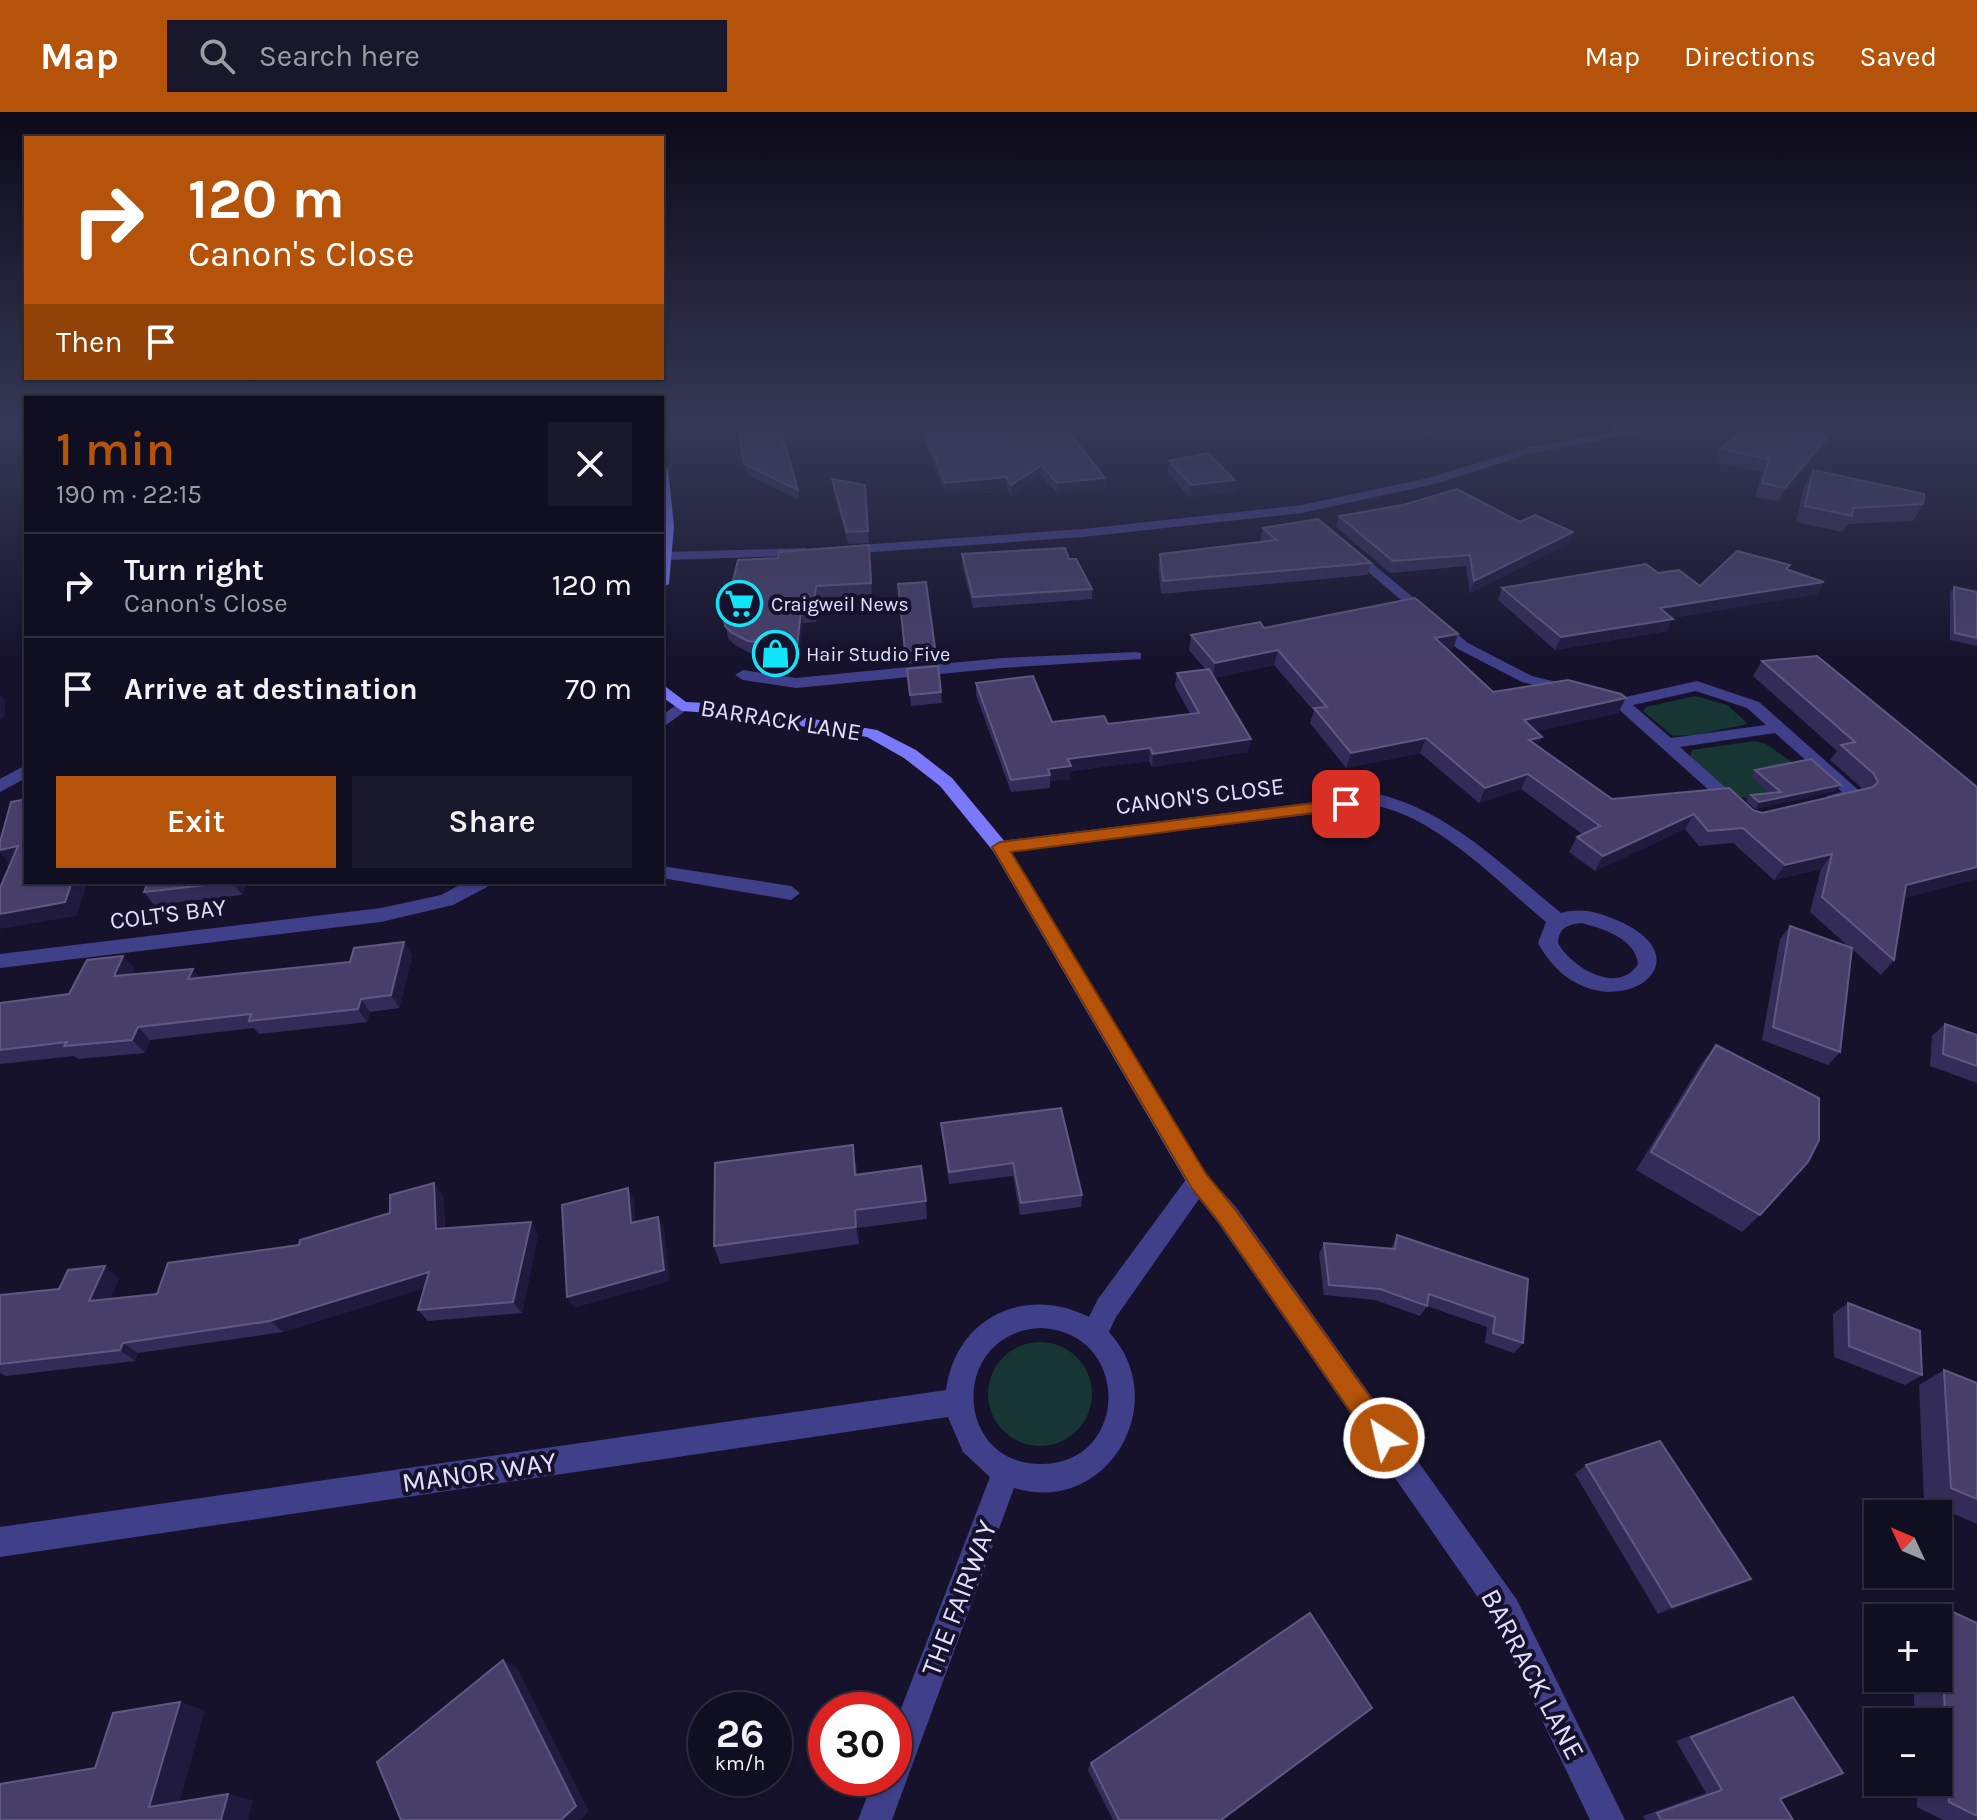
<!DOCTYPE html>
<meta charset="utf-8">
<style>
:root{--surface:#100e21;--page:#19172a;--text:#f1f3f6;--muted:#9c9ca5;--line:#302e3f;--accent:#b45309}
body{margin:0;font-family:Karla,sans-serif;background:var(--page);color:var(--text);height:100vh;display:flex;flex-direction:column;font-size:30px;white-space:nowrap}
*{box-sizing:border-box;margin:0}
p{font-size:26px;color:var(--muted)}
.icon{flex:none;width:44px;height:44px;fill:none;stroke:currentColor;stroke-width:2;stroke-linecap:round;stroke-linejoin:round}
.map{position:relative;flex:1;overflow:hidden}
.panel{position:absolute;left:24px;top:284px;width:640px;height:488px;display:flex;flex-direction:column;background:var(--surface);border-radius:0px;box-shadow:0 2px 6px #0004,0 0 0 2px var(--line)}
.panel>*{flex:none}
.hud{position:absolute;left:24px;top:24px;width:640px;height:244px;border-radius:0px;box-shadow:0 2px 6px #0004,0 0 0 2px var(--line);background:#b45309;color:#fff;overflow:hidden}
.needle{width:52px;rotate:314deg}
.fabs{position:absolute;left:1864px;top:1388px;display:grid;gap:16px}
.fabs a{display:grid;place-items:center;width:88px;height:88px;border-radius:0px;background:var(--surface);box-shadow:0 2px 6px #0004,0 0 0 2px var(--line);font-size:40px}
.speed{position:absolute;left:688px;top:1580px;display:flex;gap:16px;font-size:40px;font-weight:700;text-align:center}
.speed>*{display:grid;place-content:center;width:104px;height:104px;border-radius:50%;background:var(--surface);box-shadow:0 2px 6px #0004,0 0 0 2px var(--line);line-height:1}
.speed small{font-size:20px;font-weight:400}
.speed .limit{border:12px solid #d22;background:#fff;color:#111}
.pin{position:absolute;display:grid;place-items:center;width:68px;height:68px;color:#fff;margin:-34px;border-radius:16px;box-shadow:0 4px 12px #0006}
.me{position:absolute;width:88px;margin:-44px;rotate:325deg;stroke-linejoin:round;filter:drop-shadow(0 0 6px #0008)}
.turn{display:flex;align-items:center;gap:28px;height:168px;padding:0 32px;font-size:36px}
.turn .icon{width:104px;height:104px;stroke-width:2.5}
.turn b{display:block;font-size:56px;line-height:68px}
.then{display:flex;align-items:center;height:76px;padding:0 32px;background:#0003;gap:16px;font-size:30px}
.round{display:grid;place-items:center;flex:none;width:84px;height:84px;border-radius:0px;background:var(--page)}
.headline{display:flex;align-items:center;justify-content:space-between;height:136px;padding:0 32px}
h1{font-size:48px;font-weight:600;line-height:60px;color:var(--accent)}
.cta{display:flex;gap:16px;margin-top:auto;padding:16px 32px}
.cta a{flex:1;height:92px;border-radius:0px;background:var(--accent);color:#fff;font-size:32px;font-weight:600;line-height:92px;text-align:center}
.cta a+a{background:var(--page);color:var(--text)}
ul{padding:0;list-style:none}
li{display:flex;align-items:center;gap:24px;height:104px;padding:0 32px;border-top:2px solid var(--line)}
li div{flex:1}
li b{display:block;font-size:30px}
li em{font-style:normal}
header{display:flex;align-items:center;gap:48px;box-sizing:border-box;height:112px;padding:0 40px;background:var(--accent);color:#fff}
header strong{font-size:38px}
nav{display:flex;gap:44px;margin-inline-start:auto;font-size:28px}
.search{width:560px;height:72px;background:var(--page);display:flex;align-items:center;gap:20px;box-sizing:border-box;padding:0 28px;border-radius:0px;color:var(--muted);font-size:30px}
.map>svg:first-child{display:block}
.green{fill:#163533}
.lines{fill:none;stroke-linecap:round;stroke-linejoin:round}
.street{fill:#403f89;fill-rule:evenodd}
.secondary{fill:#7979fa;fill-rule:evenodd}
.wall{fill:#342c58}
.shaded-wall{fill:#201a3f}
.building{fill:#473f6a;stroke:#5f5881;stroke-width:2}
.route{fill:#b45309;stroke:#753606;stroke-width:2}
.labels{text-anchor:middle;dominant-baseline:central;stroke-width:8;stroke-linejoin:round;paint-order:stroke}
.far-poi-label{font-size:20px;fill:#e1defe;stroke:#16122c;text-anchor:start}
.street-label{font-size:24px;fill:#e1defe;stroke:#16122c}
.near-street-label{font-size:28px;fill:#e1defe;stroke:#16122c}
</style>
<header>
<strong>Map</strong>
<div class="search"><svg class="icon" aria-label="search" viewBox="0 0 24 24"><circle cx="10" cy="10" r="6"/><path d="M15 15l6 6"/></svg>Search here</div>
<nav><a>Map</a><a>Directions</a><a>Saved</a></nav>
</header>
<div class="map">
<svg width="1977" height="1708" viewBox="0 0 1977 1708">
<rect width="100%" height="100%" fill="#16122c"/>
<g class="green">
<polygon points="1695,584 1727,593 1748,612 1695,623 1673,624 1643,599 1646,595"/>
<path d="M1754 629 1766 632 1799 655C1791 663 1781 678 1772 683 1739 700 1711 664 1690 645L1692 638Z"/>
<circle cx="1040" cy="1282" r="52"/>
</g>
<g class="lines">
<g class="street">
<polygon points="1645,311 1659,311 1645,320 1532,341 1435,372 1302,401 1083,425 845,442 838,438 845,434 1083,417 1302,393 1428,366 1530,335 1638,315"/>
<path d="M1350 433 1468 531 1532 564 1621 586 1697 569 1759 590 1864 683 1855 688 1827 692 1824 688 1827 684 1842 680 1775 621 1680 635 1745 693 1742 697H1730L1615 594 1522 570 1458 537 1345 440 1343 437ZM1696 579 1747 596 1766 613 1671 626 1633 593Z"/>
<polygon points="805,436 812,440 810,443 669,448 662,444 669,440"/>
<polygon points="1136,540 1141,541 1141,547 1002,556 796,576 743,568 735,563 743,558 796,566 1002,546"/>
<polygon points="682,589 688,591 688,597 662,616 662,603"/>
<polygon points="26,653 26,666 0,680 0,667"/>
<path d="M1378 682C1450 699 1505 756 1561 801 1583 795 1601 801 1621 810 1718 855 1592 930 1538 831L1546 810C1498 770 1440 708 1378 694L1000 741 991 735 1000 729ZM1581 811C1602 816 1636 827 1638 852 1618 884 1571 855 1558 831 1559 816 1567 813 1581 811Z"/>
<polygon points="662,754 791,774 800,781 791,788 662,766"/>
<polygon points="465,770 489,770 487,775 453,793 381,810 0,856 0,842 381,796 441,783"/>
<path d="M1198 1059 1206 1062 1236 1095 1517 1488 1625 1708H1590L1495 1510 1218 1111 1199 1087 1116 1205 1109 1220C1174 1290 1107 1405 1014 1376L892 1708H858L874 1666H894V1615L990 1365 963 1340 948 1305 0 1445V1415L946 1278C956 1205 1025 1173 1089 1205L1098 1187 1190 1062ZM1041 1216C1132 1220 1130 1352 1041 1352 952 1352 950 1220 1041 1216Z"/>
</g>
<g class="secondary">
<polygon points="662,353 668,357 674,414 669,472 662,476"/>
<polygon points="662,572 686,590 726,592 877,618 916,638 952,666 1006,731 1206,1062 1210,1069 1206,1076 1198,1079 1190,1076 993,739 940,674 904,646 867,625 726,602 682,599 662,585"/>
</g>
</g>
<g class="wall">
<polygon points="737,311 798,378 799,388 746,362"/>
<polygon points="918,311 1062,311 1105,366 1105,376 1057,381 1041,363 1011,384 1006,375 945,381"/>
<polygon points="1405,311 1498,311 1432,326"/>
<polygon points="1517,311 1560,311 1547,320"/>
<polygon points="1752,311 1851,311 1842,320 1836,319 1778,389 1755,385 1762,360 1715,350 1721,337"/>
<polygon points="1169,349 1235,368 1233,380 1189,385 1168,361"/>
<polygon points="1813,358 1923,392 1913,409 1848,412 1842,420 1796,410 1804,374"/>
<polygon points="832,367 865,373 869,431 848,432 833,378"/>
<polygon points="1339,404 1520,410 1573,420 1569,432 1470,481 1466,454 1390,461 1336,415"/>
<polygon points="1263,416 1371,451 1367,463 1161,482 1158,454 1160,442 1262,430 1260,428"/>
<polygon points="869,433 872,483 818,486 816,510 803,511 798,547 750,541 735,533 728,526 724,505"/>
<polygon points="962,442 1069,447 1092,477 1092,487 973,496 962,453"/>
<polygon points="1787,458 1824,470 1817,482 1672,506 1667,519 1555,538 1498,488 1502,476 1658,461 1700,474"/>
<polygon points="898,472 935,536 936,549 906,552"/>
<polygon points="1954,475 1977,480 1977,534 1950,528 1950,481"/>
<polygon points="1264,516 1453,537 1447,538 1493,580 1618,601 1536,619 1538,634 1612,687 1753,698 1762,701 1863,677 1830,648 1837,639 1753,564 1762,549 1977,675 1977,767 1904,786 1894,848 1881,863 1852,837 1840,940 1828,953 1762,928 1780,827 1790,814 1849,835 1810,800 1821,757 1774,768 1733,731 1699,734 1685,717 1595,759 1569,740 1577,725 1582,722 1521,677 1479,691 1420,641 1346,656 1310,611 1314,599 1274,553 1214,566 1248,640 1152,655 1149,649 1070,659 1070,667 1050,669 1050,676 1011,680 976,583 976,571 1052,610 1108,612 1190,602 1175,574 1177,561 1206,558 1189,538 1191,523"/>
<polygon points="908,568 941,580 942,591 911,594"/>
<polygon points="1755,658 1836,679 1755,697 1746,689 1751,683 1770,681 1751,665"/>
<polygon points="148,770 248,770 242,783 154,793 144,780"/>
<polygon points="404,830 412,843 399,896 370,900 367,910 259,922 254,916 150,928 145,941 78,947 74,944 0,952 0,891 69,882 135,857 132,862 200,866 350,850"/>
<polygon points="1945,912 1977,923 1977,971 1930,954 1932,924"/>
<polygon points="1716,933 1760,1103 1742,1120 1636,1058 1701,952"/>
<polygon points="941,1011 1082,1083 1081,1095 1020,1103 1013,1064 949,1072"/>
<polygon points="856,1051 857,1063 926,1089 927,1107 858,1116 859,1132 720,1152 714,1134"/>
<polygon points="443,1083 445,1116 531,1110 538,1122 522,1201 428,1209 418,1198 424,1176 283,1220 138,1241 135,1249 6,1264 0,1261 0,1183 59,1177 119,1166 110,1187 157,1182"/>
<polygon points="1397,1123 1528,1167 1523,1231 1514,1241 1485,1231 1487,1215 1427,1194 1420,1204 1375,1188 1324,1183 1319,1142 1324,1131 1391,1137"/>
<polygon points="1848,1191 1922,1263 1905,1273 1834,1245 1833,1202"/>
<polygon points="1944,1258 1977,1271 1977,1412 1924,1389 1919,1273"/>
<polygon points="1586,1353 1736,1475 1658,1502 1575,1362"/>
<polygon points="1940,1494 1977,1511 1977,1708 1943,1708 1917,1695 1917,1670 1938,1670 1938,1610 1915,1610 1913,1566 1938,1566 1938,1506 1911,1506 1911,1505"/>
<polygon points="1793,1585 1780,1687 1793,1708 1645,1708 1643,1704 1706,1681 1676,1629"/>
<polygon points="1091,1651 1221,1708 1113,1708 1088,1658"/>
</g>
<g class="shaded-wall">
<polygon points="1464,311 1498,311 1432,326 1434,318"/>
<polygon points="1550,311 1560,311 1547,320"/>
<polygon points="1839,311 1840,311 1836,319 1778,389 1785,376"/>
<polygon points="1042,353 1041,363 1011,384 1011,373"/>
<polygon points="1006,365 1006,375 945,381 945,371"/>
<polygon points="1105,366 1105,376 1057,381 1057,371"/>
<polygon points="1235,368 1233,380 1189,385 1191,373"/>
<polygon points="1573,420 1569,432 1470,481 1474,469"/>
<polygon points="1824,470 1817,482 1653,509 1660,496"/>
<polygon points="816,474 818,486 816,510 814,498"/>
<polygon points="801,499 803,511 798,547 797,535"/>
<polygon points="1673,507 1667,519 1555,538 1561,525"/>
<polygon points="1458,522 1453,537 1430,541 1435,526"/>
<polygon points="1278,538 1274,553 1213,566 1215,551"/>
<polygon points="0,582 5,588 5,604 0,607"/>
<polygon points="1626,586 1618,601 1518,623 1524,608"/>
<polygon points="1542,625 1535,640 1529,628"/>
<polygon points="1426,626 1420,641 1346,656 1351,641"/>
<polygon points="1251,627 1248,640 1152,655 1153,642"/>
<polygon points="1150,636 1149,649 1070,659 1070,667 1050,669 1050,663 1048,657 1068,647"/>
<polygon points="1528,662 1521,677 1479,691 1485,676"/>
<polygon points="1841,673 1836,679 1755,697 1759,690"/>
<polygon points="1694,702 1685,717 1595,759 1603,744"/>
<polygon points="18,734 10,752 0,741 0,738"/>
<polygon points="1832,742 1821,757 1774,768 1785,753"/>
<polygon points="1977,755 1977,767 1893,789 1906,773"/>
<polygon points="72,770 88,770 76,804 0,817 0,802"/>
<polygon points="233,770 248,770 242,783"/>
<polygon points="404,830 412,843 399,896 391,883"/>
<polygon points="123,844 135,857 126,877 114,864"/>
<polygon points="193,857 204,870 188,867"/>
<polygon points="361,887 370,900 367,910 358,897"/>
<polygon points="138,915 150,928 145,941 132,928"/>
<polygon points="434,1071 443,1083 445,1129 436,1117"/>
<polygon points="628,1076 634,1088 637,1123 631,1111"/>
<polygon points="855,1098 858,1116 859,1132 856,1115"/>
<polygon points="658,1105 664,1116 670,1169 574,1196 567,1185"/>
<polygon points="531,1110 538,1122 522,1201 513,1190"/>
<polygon points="105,1154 119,1166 104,1200 89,1189"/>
<polygon points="429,1160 438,1172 283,1220 270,1209"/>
<polygon points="123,1231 138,1241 135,1249 120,1238"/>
<polygon points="1751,1467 1736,1475 1658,1502 1672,1495"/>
<polygon points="503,1548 518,1557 589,1699 580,1708 561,1708"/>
<polygon points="180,1590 205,1598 177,1700 149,1695"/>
<polygon points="228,1682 253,1688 248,1708 221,1708"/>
</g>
<g class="building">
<polygon points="737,311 779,311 798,378 744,352"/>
<polygon points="922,311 1062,311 1105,366 1057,371 1042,353 1011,373 1006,365 945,371"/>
<polygon points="1422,311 1464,311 1434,318"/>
<polygon points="1752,311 1839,311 1785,376 1762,371 1769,347 1721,337"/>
<polygon points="1208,341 1235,368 1191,373 1169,349"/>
<polygon points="1813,358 1924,382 1923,392 1853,396 1852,404 1805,394"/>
<polygon points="832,367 865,373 868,419 847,420"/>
<polygon points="1457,377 1520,410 1535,403 1573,420 1474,469 1470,443 1393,449 1339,404 1403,393"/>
<polygon points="1318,407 1371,451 1163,469 1160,442 1276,428 1263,416"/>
<polygon points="869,433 871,471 816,474 814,498 801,499 797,535 748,529 732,521 725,514 724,505 738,448 778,446 779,440"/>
<polygon points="1065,436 1069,447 1076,447 1092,477 973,485 962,442"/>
<polygon points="1737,439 1790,453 1786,457 1824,470 1660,496 1673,507 1561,525 1502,476 1646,452 1658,461 1679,458 1700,474"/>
<polygon points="926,470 935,536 905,539 898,472"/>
<polygon points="1954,475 1977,480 1977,526 1955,521"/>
<polygon points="1415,486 1458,522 1435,526 1493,580 1568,568 1621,582 1626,586 1524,608 1542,625 1529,628 1612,687 1729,676 1753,698 1762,701 1873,675 1878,670 1874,662 1841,633 1855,630 1762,549 1817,544 1977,675 1977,755 1906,773 1894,848 1822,785 1832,742 1785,753 1743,716 1708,719 1694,702 1603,744 1577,725 1600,714 1528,662 1485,676 1426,626 1351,641 1314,596 1327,595 1278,538 1215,551 1191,523 1260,510 1264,516"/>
<polygon points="938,554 941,580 910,583 907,557"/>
<polygon points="1209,557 1251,627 1153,642 1150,636 1068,647 1071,654 1048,657 1050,663 1011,668 976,571 1033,564 1052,610 1104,604 1108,612 1199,601 1177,561"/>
<polygon points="1811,647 1841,673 1759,690 1751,683 1781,680 1755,658"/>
<polygon points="26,687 26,770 72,770 65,790 0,802 0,776 18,734 0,738 0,730 11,690"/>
<polygon points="148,770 232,770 144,780"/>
<polygon points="1790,814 1852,836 1840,940 1773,915"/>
<polygon points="404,830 391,883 361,887 358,897 249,909 251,902 138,915 132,928 64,934 67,930 0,938 0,891 69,882 87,848 123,844 114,864 193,857 188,867 350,850 354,836"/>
<polygon points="1945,912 1977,923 1977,954 1943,942"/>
<polygon points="1716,933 1819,986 1819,1028 1808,1050 1760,1103 1651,1040"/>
<polygon points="1061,996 1082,1083 1021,1091 1013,1051 949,1060 941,1011"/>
<polygon points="853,1033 855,1063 921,1054 926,1089 855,1098 856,1115 714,1134 715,1051"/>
<polygon points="434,1071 436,1117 531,1110 513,1190 418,1198 429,1160 270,1209 123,1231 120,1238 0,1252 0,1183 59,1177 68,1158 105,1154 89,1189 157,1182 168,1151 299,1133 300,1128 390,1101 390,1083"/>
<polygon points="628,1076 631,1111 658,1105 664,1158 567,1185 562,1093"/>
<polygon points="1397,1123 1528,1167 1523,1231 1493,1221 1495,1205 1429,1182 1427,1194 1380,1177 1329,1173 1324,1131 1395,1137"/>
<polygon points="1848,1191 1920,1219 1922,1263 1849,1234"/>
<polygon points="1944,1258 1977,1271 1977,1387 1951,1376"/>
<polygon points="1660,1329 1751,1467 1672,1495 1586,1353"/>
<polygon points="1940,1494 1977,1511 1977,1704 1949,1690"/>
<polygon points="1310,1501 1372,1596 1221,1708 1119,1708 1091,1651"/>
<polygon points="503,1548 576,1694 561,1708 401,1708 377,1650"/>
<polygon points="1793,1585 1843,1661 1780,1687 1793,1708 1661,1708 1657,1701 1722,1678 1691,1625"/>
<polygon points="180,1590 149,1695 228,1682 221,1708 0,1708 0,1672 95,1656 113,1601"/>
</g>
<linearGradient id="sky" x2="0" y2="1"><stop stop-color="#0c0a18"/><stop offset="0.57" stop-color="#363956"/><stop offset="1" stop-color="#363956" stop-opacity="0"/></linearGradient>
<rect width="1977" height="550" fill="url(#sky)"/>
<polygon class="route" points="1346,687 1354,692 1352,696 1011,740 1206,1062 1234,1096 1393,1317 1396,1326 1393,1335 1384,1338 1375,1335 1219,1110 1191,1075 992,735 1000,730"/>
<defs>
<symbol id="supermarket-ring" viewBox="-11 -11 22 22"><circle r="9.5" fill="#16122c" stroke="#11e5f7" stroke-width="1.5"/><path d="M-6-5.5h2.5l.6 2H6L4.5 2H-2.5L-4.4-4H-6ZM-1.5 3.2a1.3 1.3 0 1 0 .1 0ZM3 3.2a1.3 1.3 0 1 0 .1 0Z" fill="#11e5f7"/></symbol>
<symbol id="shop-ring" viewBox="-11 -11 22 22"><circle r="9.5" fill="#16122c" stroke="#11e5f7" stroke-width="1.5"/><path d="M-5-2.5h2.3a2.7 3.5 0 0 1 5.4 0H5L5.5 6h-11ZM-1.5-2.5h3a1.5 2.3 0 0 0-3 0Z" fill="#11e5f7"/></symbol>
</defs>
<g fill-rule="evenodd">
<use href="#supermarket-ring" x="714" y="466" width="51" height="51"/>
<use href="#shop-ring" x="750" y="516" width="51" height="51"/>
</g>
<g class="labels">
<g class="far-poi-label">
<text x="771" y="492">Craigweil News</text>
<text x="806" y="542">Hair Studio Five</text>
</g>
<g class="street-label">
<text transform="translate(781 608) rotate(9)">BARRACK LANE</text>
<text transform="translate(1200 684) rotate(-7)">CANON'S CLOSE</text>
<text transform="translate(168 802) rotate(-7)">COLT'S BAY</text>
</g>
<g class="near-street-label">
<text transform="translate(479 1360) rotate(-8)">MANOR WAY</text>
<text transform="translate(959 1486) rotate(-69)">THE FAIRWAY</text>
<text transform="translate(1533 1562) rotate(62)">BARRACK LANE</text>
</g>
</g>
</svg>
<div class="fabs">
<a><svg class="needle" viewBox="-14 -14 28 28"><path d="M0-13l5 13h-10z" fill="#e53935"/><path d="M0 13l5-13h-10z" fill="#9c9ca5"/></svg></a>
<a>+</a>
<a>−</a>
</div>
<div class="speed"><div>26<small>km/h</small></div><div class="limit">30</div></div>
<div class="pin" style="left:1346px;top:692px;background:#d93025"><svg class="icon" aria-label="arrive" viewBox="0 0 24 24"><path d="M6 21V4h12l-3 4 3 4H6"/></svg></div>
<svg class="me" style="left:1384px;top:1326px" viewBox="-20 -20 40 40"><circle r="17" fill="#b45309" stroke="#fff" stroke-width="3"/><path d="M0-11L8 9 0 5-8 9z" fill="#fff"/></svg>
<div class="hud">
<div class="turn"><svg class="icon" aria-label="right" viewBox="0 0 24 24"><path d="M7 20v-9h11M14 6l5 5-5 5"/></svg><div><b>120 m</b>Canon's Close</div></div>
<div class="then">Then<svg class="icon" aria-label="arrive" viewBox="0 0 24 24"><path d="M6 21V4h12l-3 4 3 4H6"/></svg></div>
</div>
<section class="panel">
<div class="headline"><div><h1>1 min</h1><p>190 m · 22:15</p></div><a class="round"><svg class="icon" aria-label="close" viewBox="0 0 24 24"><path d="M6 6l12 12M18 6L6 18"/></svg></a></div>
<ul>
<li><svg class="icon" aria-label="right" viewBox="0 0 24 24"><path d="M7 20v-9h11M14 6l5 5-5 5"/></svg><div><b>Turn right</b><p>Canon's Close</p></div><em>120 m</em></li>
<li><svg class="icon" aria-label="arrive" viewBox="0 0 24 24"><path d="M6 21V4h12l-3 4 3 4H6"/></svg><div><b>Arrive at destination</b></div><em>70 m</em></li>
</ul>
<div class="cta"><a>Exit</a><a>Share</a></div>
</section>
</div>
